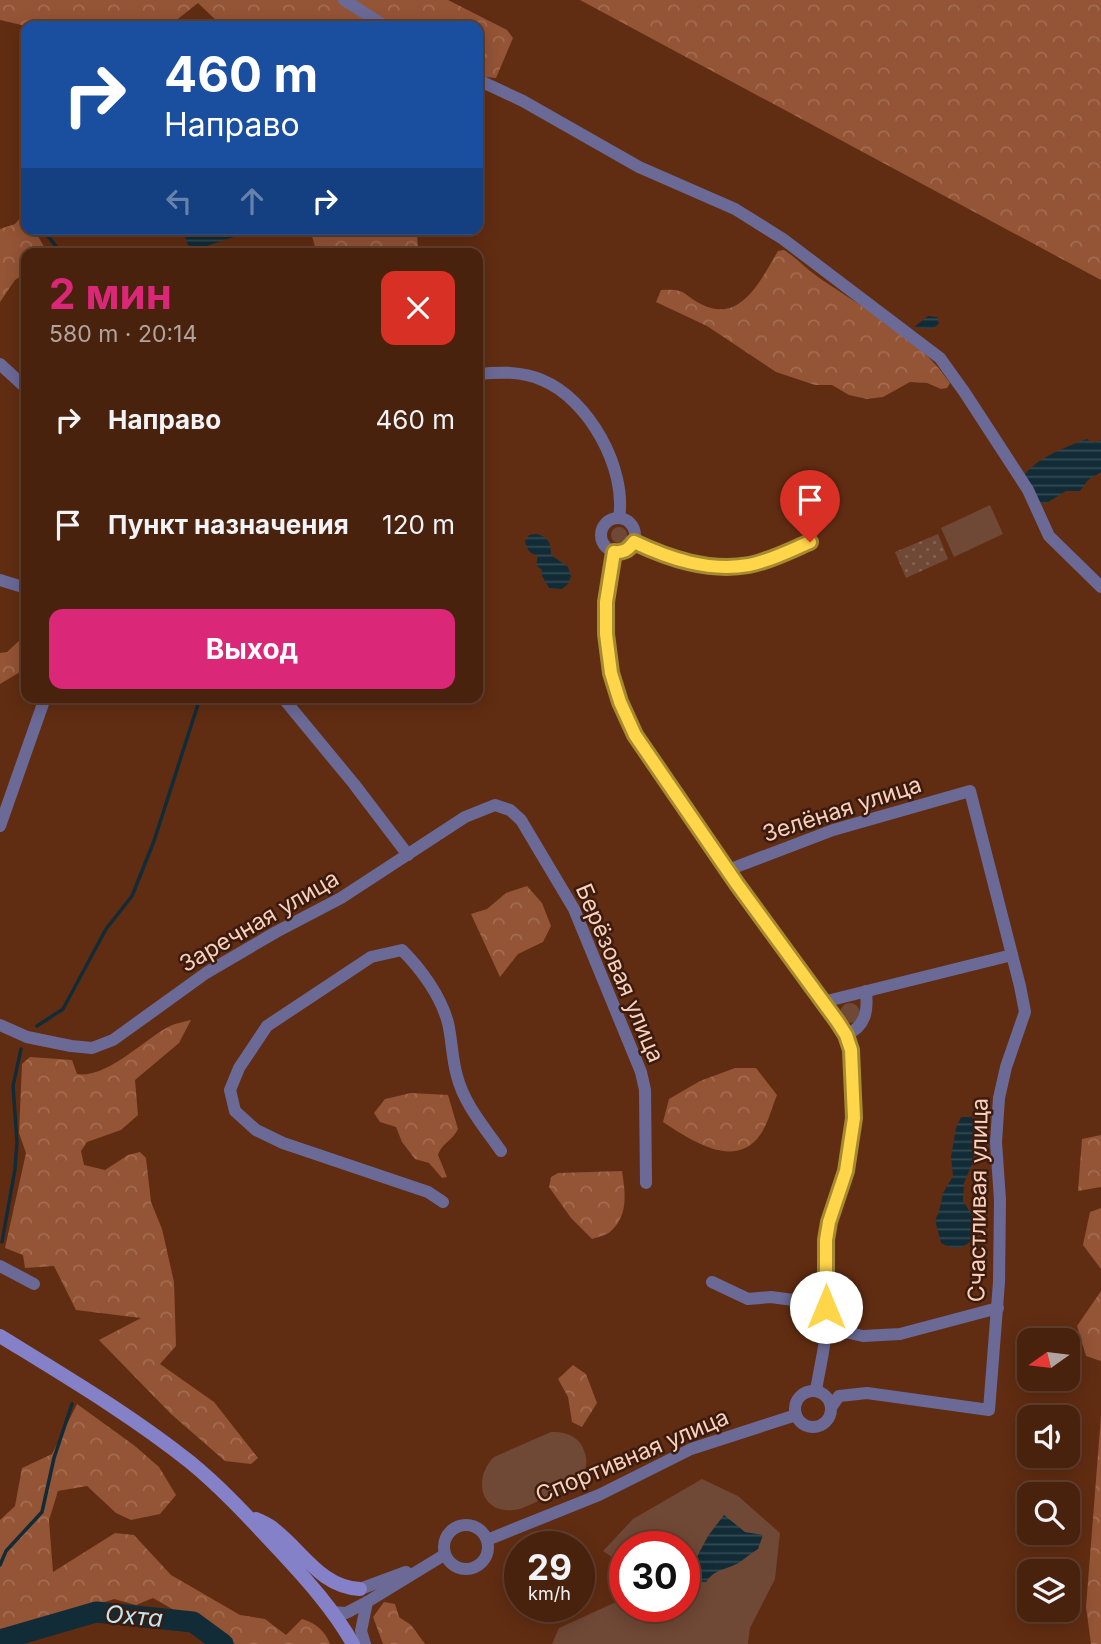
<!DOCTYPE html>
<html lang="ru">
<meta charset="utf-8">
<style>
:root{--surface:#49220e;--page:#502a17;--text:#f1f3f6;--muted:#b1a49e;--line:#613f2e;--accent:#db2777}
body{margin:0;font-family:Inter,sans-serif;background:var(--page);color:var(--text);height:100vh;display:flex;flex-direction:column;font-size:26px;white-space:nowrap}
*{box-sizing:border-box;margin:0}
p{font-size:23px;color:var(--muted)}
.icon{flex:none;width:38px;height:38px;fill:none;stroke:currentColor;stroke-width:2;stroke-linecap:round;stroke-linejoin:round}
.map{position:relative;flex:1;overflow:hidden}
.panel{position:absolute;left:21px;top:248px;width:462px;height:455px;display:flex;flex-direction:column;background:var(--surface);border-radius:14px;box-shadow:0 4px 18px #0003,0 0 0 2px var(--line)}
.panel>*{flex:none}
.guide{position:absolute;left:21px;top:21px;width:462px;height:214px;border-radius:14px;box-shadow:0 4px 18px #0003,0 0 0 2px var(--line);background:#1a4fa0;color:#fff;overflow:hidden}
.needle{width:46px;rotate:256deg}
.buttons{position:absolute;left:1017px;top:1328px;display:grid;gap:14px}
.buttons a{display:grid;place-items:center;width:63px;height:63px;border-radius:14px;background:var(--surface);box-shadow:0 4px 18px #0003,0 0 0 2px var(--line);font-size:35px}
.speed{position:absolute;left:504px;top:1531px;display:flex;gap:14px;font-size:35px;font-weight:700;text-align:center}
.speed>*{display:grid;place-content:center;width:91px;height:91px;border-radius:50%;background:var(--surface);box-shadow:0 4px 18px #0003,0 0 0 2px var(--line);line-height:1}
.speed small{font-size:18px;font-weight:400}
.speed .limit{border:10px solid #d22;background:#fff;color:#111}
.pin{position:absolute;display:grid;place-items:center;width:60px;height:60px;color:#fff;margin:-72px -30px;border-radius:50% 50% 50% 0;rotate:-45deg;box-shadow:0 0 7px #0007}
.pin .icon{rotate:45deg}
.me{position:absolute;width:77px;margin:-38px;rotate:0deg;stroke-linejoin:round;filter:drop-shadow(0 0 5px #0008)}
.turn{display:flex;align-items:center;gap:24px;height:147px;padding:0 28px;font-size:32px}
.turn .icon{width:91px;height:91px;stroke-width:2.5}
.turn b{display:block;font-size:49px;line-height:60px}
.lanes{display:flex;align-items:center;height:66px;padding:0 28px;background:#0003;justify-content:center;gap:35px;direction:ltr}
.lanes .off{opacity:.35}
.round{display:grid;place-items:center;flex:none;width:74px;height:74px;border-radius:14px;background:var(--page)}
.summary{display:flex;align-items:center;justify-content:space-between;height:119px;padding:0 28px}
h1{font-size:42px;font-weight:700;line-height:52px;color:var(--accent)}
.primary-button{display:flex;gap:14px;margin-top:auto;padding:14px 28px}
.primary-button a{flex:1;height:80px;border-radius:14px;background:var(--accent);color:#fff;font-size:28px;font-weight:700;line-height:80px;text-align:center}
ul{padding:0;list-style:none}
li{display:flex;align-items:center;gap:21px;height:105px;padding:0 28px}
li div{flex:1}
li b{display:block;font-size:26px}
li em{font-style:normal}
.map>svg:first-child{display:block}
.grass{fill:#704836}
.forest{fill:url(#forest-crowns)}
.park{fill:url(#park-dots)}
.water{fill:url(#water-rules)}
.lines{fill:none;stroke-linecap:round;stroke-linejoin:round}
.stream{stroke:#112c37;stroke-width:3.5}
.river{stroke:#112c37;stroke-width:21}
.minor{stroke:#6b6a97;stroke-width:12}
.secondary{stroke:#8581c8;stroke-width:14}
.route-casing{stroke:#a68a30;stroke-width:18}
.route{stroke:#ffd54a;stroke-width:12}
.labels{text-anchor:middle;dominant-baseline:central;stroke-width:5;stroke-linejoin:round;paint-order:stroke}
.street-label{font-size:23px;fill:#f9cfbd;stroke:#3a1b0d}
.water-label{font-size:24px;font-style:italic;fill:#bde8f9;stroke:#3a1b0d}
</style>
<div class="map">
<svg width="1101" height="1644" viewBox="0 0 1101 1644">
<defs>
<pattern id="forest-crowns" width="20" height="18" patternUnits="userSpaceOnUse" patternTransform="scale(1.75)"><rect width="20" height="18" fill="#945436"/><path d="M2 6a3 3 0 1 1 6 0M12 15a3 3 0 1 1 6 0" fill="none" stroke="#a46c51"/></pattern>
<pattern id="park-dots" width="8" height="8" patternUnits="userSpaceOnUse" patternTransform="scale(1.75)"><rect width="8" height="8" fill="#704836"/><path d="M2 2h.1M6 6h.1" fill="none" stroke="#856151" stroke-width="1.8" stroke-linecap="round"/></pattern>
<pattern id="water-rules" width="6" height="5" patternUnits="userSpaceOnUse" patternTransform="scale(1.75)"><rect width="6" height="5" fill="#112c37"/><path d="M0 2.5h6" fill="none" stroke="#344a52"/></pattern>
</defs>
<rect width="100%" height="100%" fill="#612d12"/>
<g class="grass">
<polygon points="990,505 1003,534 954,557 941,528"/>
<circle cx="619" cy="535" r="8"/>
<circle cx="850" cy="1013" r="10"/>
<path d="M551 1432C566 1431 581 1437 585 1453 593 1481 563 1491 542 1499 531 1504 519 1512 506 1510 477 1507 476 1474 494 1457Z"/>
<polygon points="702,1479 738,1496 780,1533 775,1579 750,1628 748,1644 552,1644 559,1628 616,1602 625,1584 625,1606 684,1606 684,1547 625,1547 625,1566 603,1551 633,1519"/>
</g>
<g class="forest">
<polygon points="0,0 448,0 507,30 513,38 496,78 486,77 478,73 478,26 222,26 198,3 169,26 26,26 0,20"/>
<polygon points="580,0 1101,0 1101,280"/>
<polygon points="26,211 26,229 34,229 47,252 46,254 26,254 26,273 15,280 0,302 0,229 15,224"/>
<polygon points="310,229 429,229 417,236 419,254 317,254"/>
<path d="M784 250C797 258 806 269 818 277 864 309 918 336 950 383L947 388 941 389 927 383 910 382 883 397 867 399 849 395 832 385H815L776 372 707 326 656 302 661 290C688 289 681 294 701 304 741 325 761 279 778 251Z"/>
<polygon points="21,639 26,644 25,669 0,684 0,653 7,652"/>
<polygon points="527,886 542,903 551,926 543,942 518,954 500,977 471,914 487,909 506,893"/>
<path d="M191 1020 179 1043 135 1080 138 1115 121 1130 87 1142 81 1151 84 1165 105 1170 128 1155 140 1152 146 1158 151 1202 162 1229 174 1282 176 1346 160 1364 214 1402 258 1458 251 1464 225 1461 171 1414 99 1340 141 1318 76 1310 54 1266 25 1268 23 1255 5 1248 26 1153 19 1133 22 1064 30 1057 72 1060 77 1074C107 1079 144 1039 170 1026 176 1023 184 1022 191 1020Z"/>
<path d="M735 1068H756L777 1095C772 1107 768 1124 760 1135 735 1171 689 1139 663 1122L669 1099 700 1081Z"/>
<path d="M411 1093 448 1095 458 1129C453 1140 441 1144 438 1155L447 1177 442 1178 429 1163 415 1159 402 1142 396 1127 380 1122 374 1113 385 1099Z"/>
<polygon points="1101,1135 1101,1187 1078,1191 1082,1139"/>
<path d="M622 1171C625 1191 629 1214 612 1230 608 1235 598 1237 592 1239L571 1218 549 1187 551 1177 558 1173Z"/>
<polygon points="1101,1208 1101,1269 1083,1245 1090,1212"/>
<polygon points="1101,1291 1101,1361 1086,1356 1077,1326"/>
<polygon points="573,1365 586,1374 597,1403 582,1427 572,1422 568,1397 558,1379"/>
<path d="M77 1404 135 1446 159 1467 176 1495 160 1514 131 1520 116 1513 87 1486 58 1491 49 1520 53 1572 115 1533 134 1535 171 1575 240 1615 265 1619 286 1635 302 1619C316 1623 325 1631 330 1644H235L202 1620 174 1610 153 1598 136 1605 114 1599 0 1637V1520L15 1506 22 1468 52 1454Z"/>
<polygon points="1101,1416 1101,1644 1091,1644 1086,1607"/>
<polygon points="384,1602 395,1604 399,1617 411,1625 425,1644 383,1644 373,1617"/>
</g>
<polygon class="park" points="938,534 948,559 906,578 895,552"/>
<g class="water">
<polygon points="187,229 237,229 237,230 234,237 197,249 188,245 185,237"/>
<polygon points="928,316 937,317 939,324 932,329 914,327"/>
<path d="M1087 439 1093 443 1101 440V472L1088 480 1080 491H1066L1045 504 1039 501 1024 477C1030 461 1070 445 1087 439Z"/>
<path d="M536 534C549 537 551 543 551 555L568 567 571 576 568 584 562 589 549 588 542 576V570L536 565 538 556C529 553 527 550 525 541L529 535Z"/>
<path d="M961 1117H972L976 1125 973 1162 964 1183 963 1201 972 1215 974 1226 970 1242C959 1250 952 1249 941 1243L935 1220 939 1212 943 1193 953 1176 951 1157 956 1128Z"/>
<path d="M724 1515 745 1532 763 1535 758 1549C751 1553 746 1558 740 1562 728 1570 715 1568 706 1582L695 1581 691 1568 708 1536Z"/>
</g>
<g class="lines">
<g class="stream">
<polyline points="44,231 62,254"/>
<polyline points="37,1026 63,1009 106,929 132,896 154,841 200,698"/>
<polyline points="2,1242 15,1169 17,1142 13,1086 21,1049"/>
<polyline points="0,1565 6,1551 42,1512 54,1458 72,1404"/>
</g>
<polyline class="river" points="0,1640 96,1612 193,1622 223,1644"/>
<g class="minor">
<polyline points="344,0 385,26"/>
<polyline points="478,80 523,101 639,167 735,209 783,239 940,358 965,393 1028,490 1049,536 1101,587"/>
<polyline points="0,364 26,388"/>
<path d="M478 374C499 372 522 371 542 380 589 399 627 469 619 518"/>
<circle cx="618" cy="535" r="17"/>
<path d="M634 542C670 559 709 572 749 565 770 561 791 550 810 542"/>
<path d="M614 552C600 600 603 658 621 704 638 745 666 780 691 817 739 886 788 953 837 1021 862 1059 857 1128 847 1171 841 1194 829 1214 827 1237 824 1267 829 1298 826 1328 825 1349 819 1370 816 1391"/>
<polyline points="0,580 26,588"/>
<polyline points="283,698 354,784 408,855"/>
<polyline points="0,826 45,698"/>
<polyline points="728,870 833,830 970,791 1020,986 1025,1012 1006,1067 999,1098 996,1142 1000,1200 999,1282 989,1410 867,1393 839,1396 832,1406"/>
<polyline points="823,1002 1012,955"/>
<polyline points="0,1025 27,1037 71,1046 92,1048 113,1040 206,973 276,932 341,898 465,817 495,805 510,810 521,820 574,909 641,1072 645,1090 646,1183"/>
<path d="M846 1035C866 1026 868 1011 866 991"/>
<path d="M443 1202 428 1192 283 1143 256 1130 235 1111 230 1090 239 1068 267 1026 371 957 402 950C421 969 441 996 448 1023 452 1040 452 1059 457 1076 464 1104 485 1128 501 1151"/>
<polyline points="0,1266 34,1284"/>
<polyline points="712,1282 748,1299 771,1297 793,1300 808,1309 826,1328 863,1336 900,1334 998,1308"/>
<circle cx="813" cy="1409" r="18"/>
<circle cx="466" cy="1547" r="22"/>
<polyline points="487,1540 599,1495 691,1449 796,1415"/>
<polyline points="360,1589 406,1572"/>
<polyline points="331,1612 346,1613 367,1602 444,1555"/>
<polyline points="365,1644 361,1631 367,1602"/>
</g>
<g class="secondary">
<path d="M0 1336C65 1376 131 1415 190 1462 223 1489 252 1521 281 1552 307 1580 334 1610 353 1644"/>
<path d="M256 1519C262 1522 270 1525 275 1530 303 1552 321 1587 360 1589"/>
</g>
</g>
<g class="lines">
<defs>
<path id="route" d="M810 542C791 550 770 561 749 565 709 572 670 559 634 542 628 550 623 553 614 552L606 602V634L611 673 620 702 635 735 737 884 837 1021 846 1035 851 1050 854 1118 846 1171 829 1222 826 1240V1307"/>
</defs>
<use href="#route" class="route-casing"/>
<use href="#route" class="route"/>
</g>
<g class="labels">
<g class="street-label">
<text transform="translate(842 809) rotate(-18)">Зелёная улица</text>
<text transform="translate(259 921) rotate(-30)">Заречная улица</text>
<text transform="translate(620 973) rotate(67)">Берёзовая улица</text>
<text transform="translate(978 1200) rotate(-89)">Счастливая улица</text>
<text transform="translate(632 1456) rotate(-23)">Спортивная улица</text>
</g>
<g class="water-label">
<text transform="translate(134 1616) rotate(5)">Охта</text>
</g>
</g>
</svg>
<div class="buttons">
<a><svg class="needle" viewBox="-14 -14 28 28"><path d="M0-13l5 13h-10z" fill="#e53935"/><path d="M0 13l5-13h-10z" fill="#b1a49e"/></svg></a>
<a><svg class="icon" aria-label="sound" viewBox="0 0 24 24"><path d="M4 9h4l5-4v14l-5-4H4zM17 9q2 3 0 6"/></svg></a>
<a><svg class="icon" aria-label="search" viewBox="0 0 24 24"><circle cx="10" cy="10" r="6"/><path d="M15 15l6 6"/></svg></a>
<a><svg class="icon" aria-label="layers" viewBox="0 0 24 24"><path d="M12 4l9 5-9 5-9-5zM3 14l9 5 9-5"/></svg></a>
</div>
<div class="speed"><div>29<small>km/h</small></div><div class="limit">30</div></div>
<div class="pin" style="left:810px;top:542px;background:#d93025"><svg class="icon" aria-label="arrive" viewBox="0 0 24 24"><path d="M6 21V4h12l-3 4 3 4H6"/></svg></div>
<svg class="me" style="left:826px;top:1307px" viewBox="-20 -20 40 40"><circle r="19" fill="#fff"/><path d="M0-13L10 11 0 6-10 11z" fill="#ffd54a"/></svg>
<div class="guide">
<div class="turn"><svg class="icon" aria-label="right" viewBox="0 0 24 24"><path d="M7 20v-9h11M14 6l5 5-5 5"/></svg><div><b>460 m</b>Направо</div></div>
<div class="lanes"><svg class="icon off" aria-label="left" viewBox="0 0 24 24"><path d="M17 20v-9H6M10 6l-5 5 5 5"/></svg><svg class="icon off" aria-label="ahead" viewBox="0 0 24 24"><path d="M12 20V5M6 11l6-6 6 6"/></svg><svg class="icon" aria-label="right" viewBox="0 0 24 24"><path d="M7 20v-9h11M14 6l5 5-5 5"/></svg></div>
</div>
<section class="panel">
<div class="summary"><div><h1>2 мин</h1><p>580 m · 20:14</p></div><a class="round" style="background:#d93025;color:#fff"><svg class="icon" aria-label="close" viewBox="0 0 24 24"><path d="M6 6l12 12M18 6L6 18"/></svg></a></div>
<ul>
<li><svg class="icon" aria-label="right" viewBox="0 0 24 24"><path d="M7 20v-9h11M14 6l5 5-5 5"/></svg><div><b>Направо</b></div><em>460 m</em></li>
<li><svg class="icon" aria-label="arrive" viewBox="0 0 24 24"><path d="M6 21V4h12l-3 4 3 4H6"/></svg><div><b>Пункт назначения</b></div><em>120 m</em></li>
</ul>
<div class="primary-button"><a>Выход</a></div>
</section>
</div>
